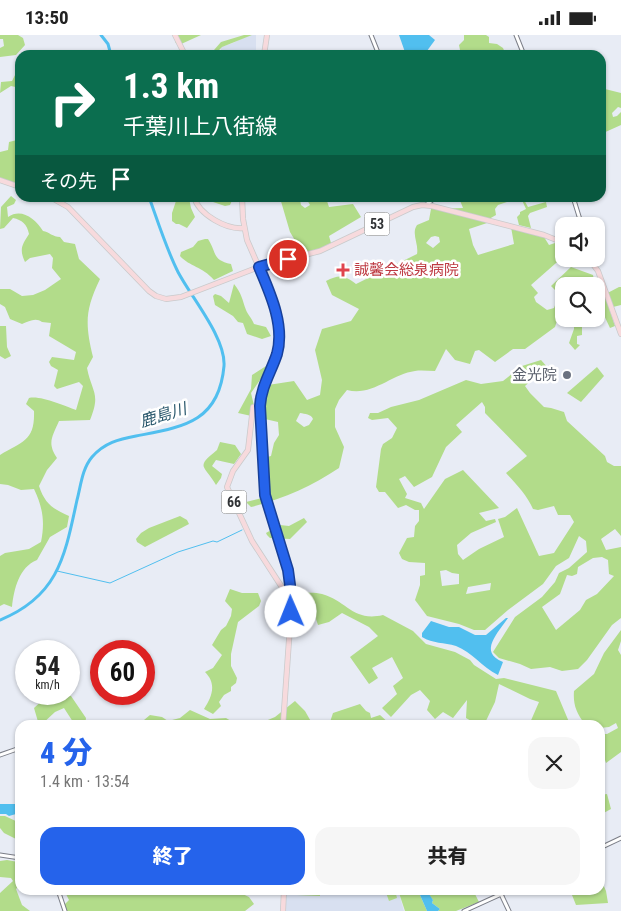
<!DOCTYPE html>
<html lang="ja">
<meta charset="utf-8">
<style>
:root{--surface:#fff;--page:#f6f6f6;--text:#222;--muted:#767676;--accent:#2563eb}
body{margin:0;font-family:"Roboto Condensed","Noto Sans JP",sans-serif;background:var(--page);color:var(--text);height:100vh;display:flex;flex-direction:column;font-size:19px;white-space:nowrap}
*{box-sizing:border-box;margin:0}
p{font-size:16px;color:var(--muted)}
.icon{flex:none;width:28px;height:28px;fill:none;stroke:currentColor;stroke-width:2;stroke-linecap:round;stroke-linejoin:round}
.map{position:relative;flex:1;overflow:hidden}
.details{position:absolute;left:15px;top:685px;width:590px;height:175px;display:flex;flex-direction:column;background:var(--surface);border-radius:15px;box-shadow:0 1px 4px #0004}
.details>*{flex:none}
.top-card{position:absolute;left:15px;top:15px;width:591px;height:152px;border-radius:15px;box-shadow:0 1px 4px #0004;background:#0b6e4f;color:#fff;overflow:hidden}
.tools{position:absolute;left:555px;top:182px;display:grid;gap:10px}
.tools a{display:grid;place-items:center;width:50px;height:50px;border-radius:10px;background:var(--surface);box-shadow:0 1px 4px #0004;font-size:25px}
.speed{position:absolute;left:15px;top:605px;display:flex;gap:10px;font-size:25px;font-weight:700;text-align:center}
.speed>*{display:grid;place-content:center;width:65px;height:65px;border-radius:50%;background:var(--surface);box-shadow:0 1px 4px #0004;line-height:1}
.speed small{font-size:12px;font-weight:400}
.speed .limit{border:8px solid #d22;background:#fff;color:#111}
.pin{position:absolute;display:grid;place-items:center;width:42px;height:42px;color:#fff;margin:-21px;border:2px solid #fff;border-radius:50%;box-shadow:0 1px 5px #0007}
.me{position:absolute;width:55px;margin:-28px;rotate:359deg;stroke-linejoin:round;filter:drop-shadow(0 0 4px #0008)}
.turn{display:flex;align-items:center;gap:18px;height:105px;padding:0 25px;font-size:22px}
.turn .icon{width:65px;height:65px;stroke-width:2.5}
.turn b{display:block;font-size:35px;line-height:42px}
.then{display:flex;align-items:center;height:48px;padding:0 25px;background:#0003;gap:10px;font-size:19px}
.round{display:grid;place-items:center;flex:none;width:52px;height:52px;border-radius:15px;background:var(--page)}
.summary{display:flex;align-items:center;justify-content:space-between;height:85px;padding:0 25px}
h1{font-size:30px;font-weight:800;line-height:38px;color:var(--accent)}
.cta{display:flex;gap:10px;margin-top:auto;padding:10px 25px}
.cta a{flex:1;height:58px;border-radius:15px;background:var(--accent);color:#fff;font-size:20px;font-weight:800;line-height:58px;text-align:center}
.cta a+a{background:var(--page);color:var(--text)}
.status{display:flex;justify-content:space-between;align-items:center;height:35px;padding:0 25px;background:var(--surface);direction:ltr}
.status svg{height:14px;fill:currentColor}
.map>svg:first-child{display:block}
.built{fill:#d8e0f0}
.green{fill:#b2dc8a;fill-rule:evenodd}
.water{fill:#51bfef}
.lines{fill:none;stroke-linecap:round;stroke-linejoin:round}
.stream{stroke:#51bfef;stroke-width:1}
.river{stroke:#51bfef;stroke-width:3}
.tertiary-casing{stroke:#7b7e87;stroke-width:5}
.primary-casing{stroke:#c9cacb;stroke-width:6}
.tertiary{stroke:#fff;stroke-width:3}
.primary{stroke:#f7dadd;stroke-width:4.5}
.route-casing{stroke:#184099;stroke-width:12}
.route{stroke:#2563eb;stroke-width:9}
.health-dot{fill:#e0444e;stroke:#fff;stroke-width:2}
.worship-dot{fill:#6b7280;stroke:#fff;stroke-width:2}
.labels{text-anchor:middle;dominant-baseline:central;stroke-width:5;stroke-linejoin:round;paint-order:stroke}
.shield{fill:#fff;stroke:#6f7072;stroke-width:1}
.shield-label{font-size:14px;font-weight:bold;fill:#313336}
.health-label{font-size:15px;fill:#be3a42;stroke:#fff;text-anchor:start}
.worship-label{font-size:15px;fill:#5b616d;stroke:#fff;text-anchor:end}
.water-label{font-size:16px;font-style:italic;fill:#29576c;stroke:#fff}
</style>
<div class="status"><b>13:50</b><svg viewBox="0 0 49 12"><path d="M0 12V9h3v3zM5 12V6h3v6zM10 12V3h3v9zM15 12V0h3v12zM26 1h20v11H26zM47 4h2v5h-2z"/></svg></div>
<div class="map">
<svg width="621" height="876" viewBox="0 0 621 876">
<rect width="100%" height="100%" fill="#e8ecf5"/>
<g class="built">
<polygon points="249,0 256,0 256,20 217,20 217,17 221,17 221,12 233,8"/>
<polygon points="286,855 398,855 404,876 286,876"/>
</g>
<g class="green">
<polygon points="0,0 18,0 23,3 25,10 16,20 0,22 0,13 4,11 3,4 0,4"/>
<polygon points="177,0 201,0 179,10 175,7"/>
<polygon points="244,0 252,0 222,12 217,17 217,20 204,20 214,15 221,7"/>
<polygon points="464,0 486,0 489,2 489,8 497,9 503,13 506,20 467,20 460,15 459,10 464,5"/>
<polygon points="19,32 20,53 11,51 0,58 1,47 12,46"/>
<polygon points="601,53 621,58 621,73 618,72 612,78 613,82 617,81 621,77 621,90 601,99"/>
<polygon points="18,97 20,97 20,150 0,143 0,117 8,115 9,107 17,105"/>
<path d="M11 161 16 165 14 169 7 172 8 182C21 173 35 183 43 196 49 197 53 202 60 202L64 207 75 209 79 224 100 244C85 275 85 289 93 322L87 333C92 358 101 358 90 385L59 386C52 402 47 408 57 423L47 435 39 451C45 469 53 474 69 481L67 492 50 502 37 525C19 532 14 554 12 572L4 569 0 571V521L5 518 29 514 41 507C45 487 43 473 34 454L21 455 8 450 0 449V420C23 406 35 406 34 376L26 369 29 363C40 360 65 371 76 375L83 351 79 347 57 354 54 351 58 335 51 331 49 327 52 322 74 325 76 317 49 301 51 288 42 287C36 282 29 286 22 289L10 284 5 272 0 269V254H10L22 261 33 260 45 255 61 244 52 233 53 223 50 219 30 223 25 227C19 214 22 210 29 199 27 189 22 185 13 183L4 193 0 194 1 172Z"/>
<polygon points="177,163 189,163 191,173 195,182 187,193 179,189 176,189 172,186 172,178"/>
<polygon points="201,163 233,163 230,170 225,171"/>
<polygon points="280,163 305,163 300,165 301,170 305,173 310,170 306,163 326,163 329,172 353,169 361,182 329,201 331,208 317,215 302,217 290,197"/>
<path d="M459 163H489L492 167 502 163H519L498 170 495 174 496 180 489 184 487 188 469 194 473 210 478 220 514 209 511 192 544 202 549 210 555 208 564 217V221L531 250 538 258 534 262 536 267 547 275 554 273 559 259 551 251 571 232 593 240 595 251H564V272L560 276 555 292 525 314H513L495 327 479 315 475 316 470 329 455 325 446 314 435 336C428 336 421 335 415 336 392 339 371 362 347 355L339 365 335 374V392L344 412 339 433C312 451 283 464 251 472L246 467 266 462 263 423 271 421 274 408 279 400 278 387 238 378 251 354 252 340 266 331 262 342 251 358 255 375 264 372 268 350 294 346 307 365 320 360 322 345 315 315 322 294 351 286 359 274 332 260 326 246C339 239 345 240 356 249L417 219C419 209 411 199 417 190L429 185 431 174 463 173ZM435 201 439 202 440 207 433 213 426 208 431 202ZM300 378C305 379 311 379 313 384L309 390 304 392 296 386Z"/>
<polygon points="521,163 523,163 528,172 546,167 547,172 530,178 528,181 531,193 519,190 517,182 520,179 520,177 526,174"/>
<path d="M205 204H208C217 218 212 225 231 229L233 236 214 245C202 231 190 232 180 221L181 217 193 212 198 206Z"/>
<path d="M234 249C242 259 242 264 246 275 248 280 251 282 254 289L266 292 271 301 262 304 247 299 243 288 238 287 233 281 215 270 213 261 215 259 221 261 229 268Z"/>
<polygon points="619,252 621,252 621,270 609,273 615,291 610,293 602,276 596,277 596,264"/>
<polygon points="574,284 587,284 582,287 582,300 577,301 577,309 580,310 575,315 569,308 574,294"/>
<polygon points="0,291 6,291 7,312 11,321 5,324 0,321"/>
<path d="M541 325 549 334 545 341 534 343 525 351 530 358 544 372 551 373 564 377 567 386 605 421 607 427 614 431H621V501L615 494 601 504 606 515 621 512V583L612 590 587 625 578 634 562 636 550 632 531 634 520 629 499 623 493 617 515 582 542 562 555 547 559 538 569 533 587 517 586 506 579 501 569 523 556 531 543 549 508 575 485 595H474L459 589 427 581 415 565 420 550V541L425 540V528L409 527 402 524 399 518 407 503 414 502 415 491 419 486V475H415L406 470 398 473 385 457H379L376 452 381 414 383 409 392 403 397 393 388 383 372 385 368 383 370 378H378L391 372 419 365 466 345 481 349 503 346 522 331ZM482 367 485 372V378L527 421 506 438C516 449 527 460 533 474L538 475 554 471 558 480H570L574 487 554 518 539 521 517 473 505 482 498 484 504 502 479 514 463 525 458 519 457 510 471 498 496 487 495 484 486 486 479 478 499 473 463 435 445 444 424 474 421 468 405 463 407 459 399 444 405 441 414 452 432 442 446 412 462 397 456 390ZM602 522 608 525 609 539 614 541 597 559 586 565 580 575 556 595 542 572 560 559 567 540 572 541 577 539 578 532 593 523ZM446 535 452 538 459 539V549L442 551 440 536ZM491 548 490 555 466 559 468 552Z"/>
<polygon points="597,332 604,341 581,367 567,358"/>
<path d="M220 407 235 410 241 419 234 429 216 425 212 431 222 439 221 443 216 450C204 429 195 433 217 415Z"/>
<polygon points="180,481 187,485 189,489 145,512 137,507 136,504 141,498 149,493"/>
<polygon points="304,483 307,487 290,504 270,503 267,500 266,498 280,490 289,491"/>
<path d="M230 554 242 558H258L261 566 259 571 238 587 231 619V631L237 643 236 648 231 652V656L224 660 219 667 221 671 213 679 204 674C212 662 217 649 205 637L213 633 222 620 212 610 221 595 226 591 231 581 232 574 225 566Z"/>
<path d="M298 557C306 558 315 557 322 559 347 566 353 587 383 580L413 596 426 609 455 617 470 625 474 630 496 644 504 643 556 656 569 687 580 690H529L539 667 530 664 499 649 495 667 484 690H478L466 683 467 665 453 683 443 677 435 684 427 675 430 666 420 655 411 660 391 682 382 673 397 659 393 651 403 643 392 622 372 633 378 643 369 649 350 622 378 601 369 592 342 578 329 587 318 590 313 575 316 569 294 562Z"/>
<path d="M621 595V606L618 615 621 620V717L606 728 603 719 601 721 605 740 600 741V699H607L618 693 616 688 609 692 600 693V690L585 689C576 678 573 669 574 656L594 639 604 618Z"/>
<polygon points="57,659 68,659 71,661 86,683 85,690 75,690 64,673 55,677 41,690 39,690 34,673 47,661"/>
<polygon points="295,666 305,676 313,690 256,690 275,682"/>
<polygon points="360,669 366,676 370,678 371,683 380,680 391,690 329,690 333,678"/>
<polygon points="190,675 210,684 226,683 231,686 228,690 138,690 150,680 162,682 168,686 180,683"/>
<polygon points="607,759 611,774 600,780 600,760"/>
<polygon points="0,781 5,781 20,788 20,806 4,798 0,793"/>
<polygon points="7,825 18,827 20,825 20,850 16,854 22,870 30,876 0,876 0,858 13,846 11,843 0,842 0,826"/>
<polygon points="600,842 606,856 608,868 576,870 570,855 600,855"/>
<polygon points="64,855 234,855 249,862 254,869 245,876 63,876 63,871 69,865"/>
<polygon points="297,855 320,855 320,861 297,860"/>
<polygon points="385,855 395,855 397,863 389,866"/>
<polygon points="398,855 421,855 420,860 427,876 405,876"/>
<polygon points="425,855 473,855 479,867 456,876 438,876 440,874 432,868 433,865"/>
</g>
<g class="water">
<polygon points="399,0 429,0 435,5 424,20 406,20"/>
<path d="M506 583H508C498 598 478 617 503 627L498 640C482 632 472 617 456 611 444 607 433 609 422 602V598L431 586 449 592H459L475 600H486Z"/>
<polygon points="0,769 15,769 18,771 19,775 16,779 9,781 6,779 0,779"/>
<polygon points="421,855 427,856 433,865 432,868 440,874 438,876 427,876 420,860"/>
</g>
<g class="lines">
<polyline class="stream" points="57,536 110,548 178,517 213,506 217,507 242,495"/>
<g class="river">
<polyline points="101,0 108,9 111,20"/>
<path d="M0 585C59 561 65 520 77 465 81 450 82 434 92 422 104 408 119 404 136 401 182 392 219 388 224 331 226 303 191 262 178 237 166 213 158 187 149 162"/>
</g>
<defs>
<g id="tertiary">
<polyline points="371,0 379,20"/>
<polyline points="516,0 524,20"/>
<polyline points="573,162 582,191"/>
<polyline points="426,170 436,162"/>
<polyline points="0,720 20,713"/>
<polyline points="600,813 621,803"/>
<polyline points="0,820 20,823"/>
<polyline points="58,855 65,876"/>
<polyline points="499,855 509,876"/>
<polyline points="464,876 510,855"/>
</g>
<g id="primary">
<polyline points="175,0 185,20"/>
<polyline points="264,20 267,0"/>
<polyline points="0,145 20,152"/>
<polyline points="50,162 68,172 149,256 156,261 166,264 181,262 259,232 320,216 413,172 422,170 432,171 544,200 564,208"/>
<path d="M194 162C199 180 227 195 244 193"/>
<polyline points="242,162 243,184 247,205 271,260 278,294 277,317 260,359 260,371 266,466 283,516 290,550 291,577 283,690"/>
<polyline points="589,224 598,236 621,299"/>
<polyline points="260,371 253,372 248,415 233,436 227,452 252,506 285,557 291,558"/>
<polyline points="283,876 284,855"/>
</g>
</defs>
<use href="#tertiary" class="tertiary-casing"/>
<use href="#primary" class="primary-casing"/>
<use href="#tertiary" class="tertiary"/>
<use href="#primary" class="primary"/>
</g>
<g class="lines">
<defs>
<path id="route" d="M288 224 259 232C270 258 285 290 277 319 271 337 261 352 260 371L265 460 288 535 290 550 291 577"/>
</defs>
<use href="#route" class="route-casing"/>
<use href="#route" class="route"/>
</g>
<path class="health-dot" d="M340.5 227.5h5v5h5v5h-5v5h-5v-5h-5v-5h5z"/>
<circle class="worship-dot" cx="567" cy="340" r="5"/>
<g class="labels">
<g class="shield">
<rect x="364.5" y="177.5" width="25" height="23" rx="4"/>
<rect x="221.5" y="455.5" width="25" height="23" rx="4"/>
</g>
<g class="shield-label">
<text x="377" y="189">53</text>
<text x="234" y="467">66</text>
</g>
<g class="health-label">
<text x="354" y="235">誠馨会総泉病院</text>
</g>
<g class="worship-label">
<text x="557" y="340">金光院</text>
</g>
<g class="water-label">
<text transform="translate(163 380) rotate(-17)">鹿島川</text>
</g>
</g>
</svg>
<div class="tools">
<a><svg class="icon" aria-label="sound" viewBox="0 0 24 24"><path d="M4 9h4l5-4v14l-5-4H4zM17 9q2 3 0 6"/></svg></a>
<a><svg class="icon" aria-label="search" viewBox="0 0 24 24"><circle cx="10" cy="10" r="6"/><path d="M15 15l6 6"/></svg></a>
</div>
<div class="speed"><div>54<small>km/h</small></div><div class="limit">60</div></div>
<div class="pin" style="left:288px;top:224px;background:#d93025"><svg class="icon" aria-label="arrive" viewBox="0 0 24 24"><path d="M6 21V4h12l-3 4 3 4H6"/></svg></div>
<svg class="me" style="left:291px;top:577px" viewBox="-20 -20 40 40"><circle r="19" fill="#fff"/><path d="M0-13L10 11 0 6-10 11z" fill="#2563eb"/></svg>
<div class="top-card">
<div class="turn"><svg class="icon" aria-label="right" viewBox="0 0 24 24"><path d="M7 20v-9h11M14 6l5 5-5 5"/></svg><div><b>1.3 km</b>千葉川上八街線</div></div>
<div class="then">その先<svg class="icon" aria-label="arrive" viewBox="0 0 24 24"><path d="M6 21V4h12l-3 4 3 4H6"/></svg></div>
</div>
<section class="details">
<div class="summary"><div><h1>4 分</h1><p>1.4 km · 13:54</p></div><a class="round"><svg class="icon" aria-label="close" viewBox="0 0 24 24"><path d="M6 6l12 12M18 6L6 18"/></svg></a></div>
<div class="cta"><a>終了</a><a>共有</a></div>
</section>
</div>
